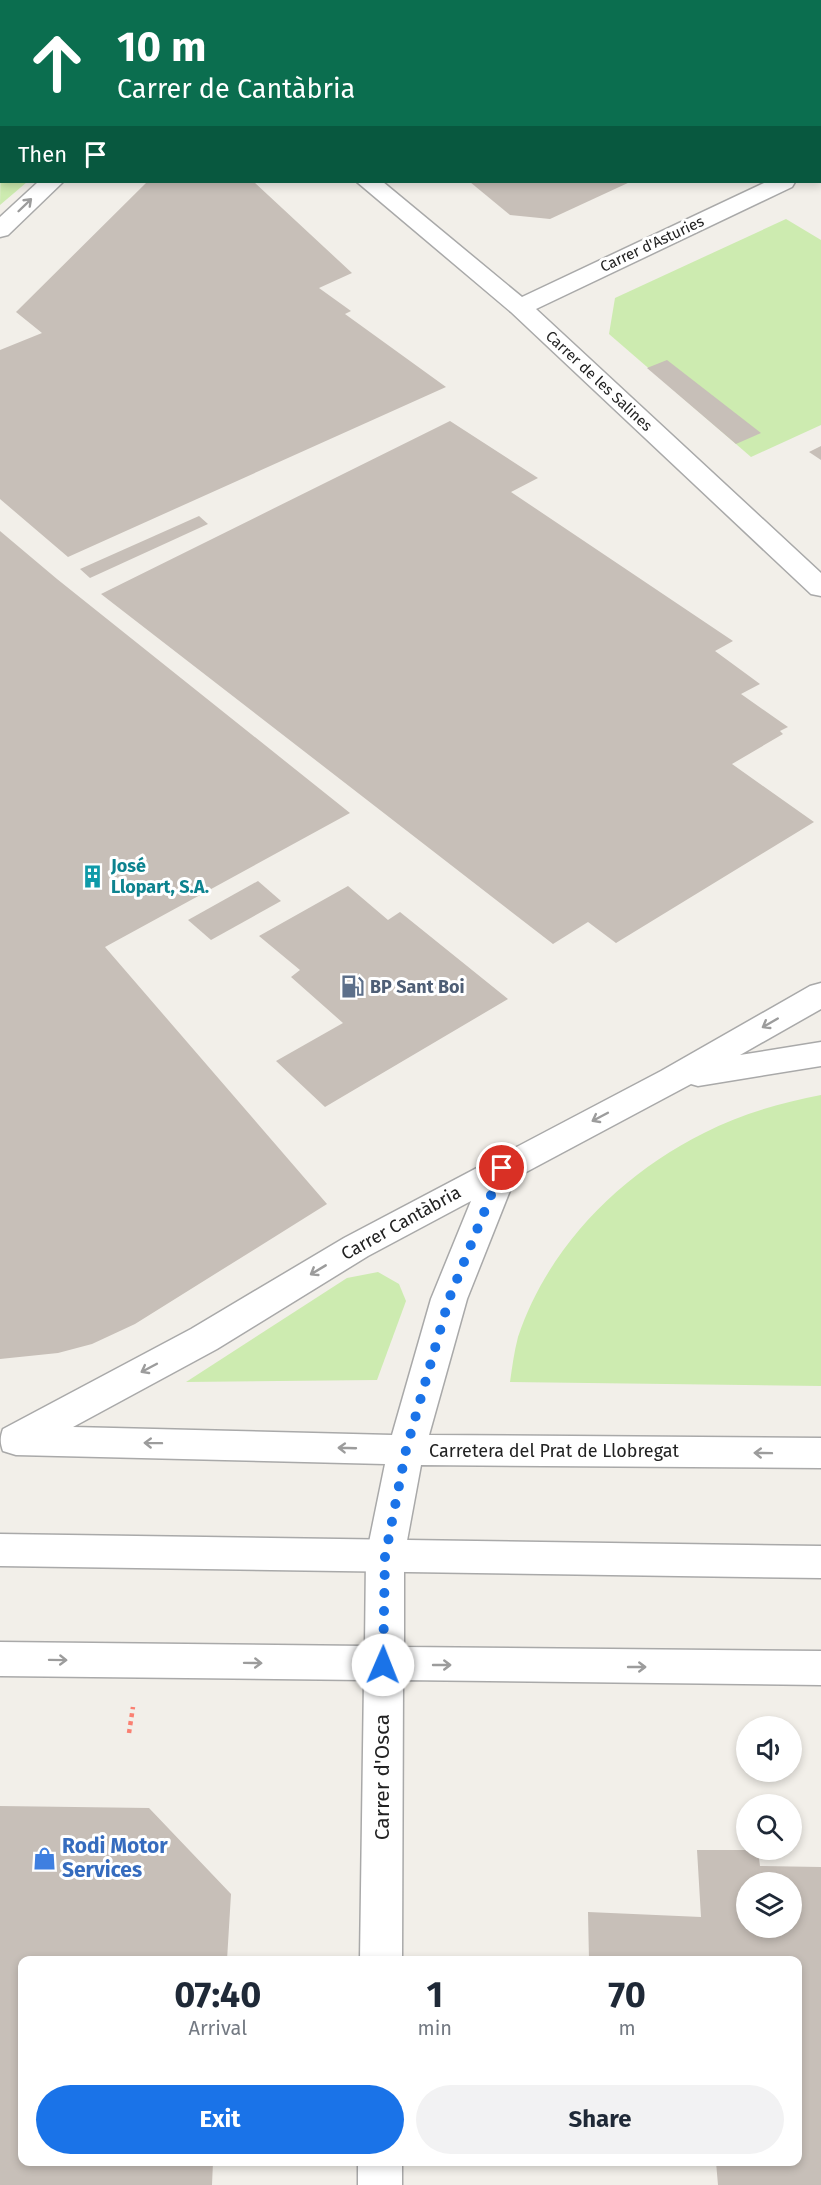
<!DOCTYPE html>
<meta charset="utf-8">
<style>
:root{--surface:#fff;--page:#f2f2f3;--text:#1f2937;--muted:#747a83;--accent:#1a73e8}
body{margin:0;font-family:"Fira Sans",sans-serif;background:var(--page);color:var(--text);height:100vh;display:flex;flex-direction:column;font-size:22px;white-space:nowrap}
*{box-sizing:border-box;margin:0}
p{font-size:20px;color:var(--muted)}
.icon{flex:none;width:33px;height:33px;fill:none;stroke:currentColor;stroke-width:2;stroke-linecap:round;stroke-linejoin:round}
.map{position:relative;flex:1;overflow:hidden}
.details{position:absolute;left:18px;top:1956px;width:784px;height:210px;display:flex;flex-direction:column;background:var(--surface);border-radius:12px;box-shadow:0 3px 9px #0003}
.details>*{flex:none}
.guide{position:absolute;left:0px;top:0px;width:822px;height:183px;box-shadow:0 3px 9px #0003;background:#0b6e4f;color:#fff;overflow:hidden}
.fabs{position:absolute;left:736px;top:1716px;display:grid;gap:12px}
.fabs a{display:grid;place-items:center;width:66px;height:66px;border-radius:50%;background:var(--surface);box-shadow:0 3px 9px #0003;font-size:30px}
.pin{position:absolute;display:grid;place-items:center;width:51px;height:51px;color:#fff;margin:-26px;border:3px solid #fff;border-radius:50%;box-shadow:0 2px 6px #0007}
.me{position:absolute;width:66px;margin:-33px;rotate:1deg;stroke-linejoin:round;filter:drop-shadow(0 0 4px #0008)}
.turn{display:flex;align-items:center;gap:21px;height:126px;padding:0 18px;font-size:27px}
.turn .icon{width:78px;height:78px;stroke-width:2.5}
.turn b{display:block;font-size:42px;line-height:51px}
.then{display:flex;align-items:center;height:57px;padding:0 18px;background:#0003;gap:12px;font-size:22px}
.eta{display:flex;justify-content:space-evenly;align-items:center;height:102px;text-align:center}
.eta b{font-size:36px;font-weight:700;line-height:42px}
.action{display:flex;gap:12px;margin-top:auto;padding:12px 18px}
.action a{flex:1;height:69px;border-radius:36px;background:var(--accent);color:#fff;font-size:24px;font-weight:700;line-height:69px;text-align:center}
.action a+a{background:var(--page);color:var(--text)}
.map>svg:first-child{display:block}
.grass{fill:#cdebb0}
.building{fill:#c7bfb8;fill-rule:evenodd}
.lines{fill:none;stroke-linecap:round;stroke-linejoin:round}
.minor-casing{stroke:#a9a9a9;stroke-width:3}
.tertiary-casing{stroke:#a9a9a9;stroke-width:3}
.path{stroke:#fa8072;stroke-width:4.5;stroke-dasharray:4 4;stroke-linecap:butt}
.minor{fill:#fff;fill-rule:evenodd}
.tertiary{fill:#fff;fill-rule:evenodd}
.oneway{stroke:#9c9c9c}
.route{stroke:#1a73e8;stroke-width:10;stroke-dasharray:0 18}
.labels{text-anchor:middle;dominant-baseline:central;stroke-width:6;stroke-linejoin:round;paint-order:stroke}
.far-street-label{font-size:15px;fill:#222;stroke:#fff}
.culture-label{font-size:18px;font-weight:bold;fill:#0d838f;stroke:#fff;text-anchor:start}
.service-label{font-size:18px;font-weight:bold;fill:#4e5e75;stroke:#fff;text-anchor:start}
.street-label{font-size:18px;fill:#222;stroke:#fff}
.near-street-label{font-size:21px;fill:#222;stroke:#fff}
.near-shop-label{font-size:21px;font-weight:bold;fill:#366cbe;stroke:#fff;text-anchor:start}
</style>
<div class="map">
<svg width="821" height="2185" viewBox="0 0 821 2185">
<rect width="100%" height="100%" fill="#f2efe9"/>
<g class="grass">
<polygon points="1,144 2,182 27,182 0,205"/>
<polygon points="786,219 821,240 821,425 751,457 609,334 615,298"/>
<path d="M821 1095V1386L510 1382C512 1368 514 1352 518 1337 548 1247 620 1175 704 1133 740 1114 781 1103 821 1095Z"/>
<polygon points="378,1272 399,1284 406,1301 377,1380 186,1382 347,1278"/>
</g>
<g class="building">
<polygon points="147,182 254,182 352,273 319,288 351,311 345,314 446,387 68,557 0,499 0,350 42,333 16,312"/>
<polygon points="470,182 630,182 550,219 510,215"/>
<polygon points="667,360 761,433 736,444 647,368"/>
<polygon points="450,421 538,478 511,492 733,641 715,651 760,684 741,694 788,727 780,731 783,734 732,764 814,822 616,943 588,922 553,944 101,594"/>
<polygon points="821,446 821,460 809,452"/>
<polygon points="199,516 208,524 90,578 80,569"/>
<polygon points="0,531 57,579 350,813 105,947 327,1204 135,1324 92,1344 58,1353 0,1359"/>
<polygon points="258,881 281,901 211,940 188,920"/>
<polygon points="348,886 388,920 400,912 508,999 325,1107 276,1061 343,1023 291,977 300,970 259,936"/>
<polygon points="0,1806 149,1808 231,1894 227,1960 22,1960 22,2162 213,2162 212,2185 0,2185"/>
<path d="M697 1850H758L760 1866 821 1867V2185H718L716 2162H798V1960H589L588 1912 701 1917ZM747 1882H792V1928H747Z"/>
</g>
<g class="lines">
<defs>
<g id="minor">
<polygon points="159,0 181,0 158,2"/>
<polygon points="261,0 283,0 260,2"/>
<polygon points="2,124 2,138 0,139 0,125"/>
<rect x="820" y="157" width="1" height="14"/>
<polygon points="38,182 63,182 8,235 0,237 0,217"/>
<polygon points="357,182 383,182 522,297 766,182 795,182 792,187 536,309 821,573 821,596 811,594 511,312"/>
<path d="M821 983V1009L740 1055 821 1042V1066L698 1086 691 1084 515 1178 467 1299 429 1435 821 1438V1468L421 1465 404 1557V1647L821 1651V1685L403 1680 402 1960H360L364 1680 0 1676V1642L365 1646 366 1557 385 1464 16 1455 3 1451C0 1443 0 1437 3 1429L191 1329 344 1238 661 1071 810 986ZM471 1201 431 1299 392 1435 73 1427 217 1349 368 1256Z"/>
<rect x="358" y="2162" width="44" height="23"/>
</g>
<polygon id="tertiary" points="0,1534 821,1546 821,1578 0,1566"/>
</defs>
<use href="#minor" class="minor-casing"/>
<use href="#tertiary" class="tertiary-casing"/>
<polyline class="path" points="129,1733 133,1707"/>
<use href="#minor" class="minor"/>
<use href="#tertiary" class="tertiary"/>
</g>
<defs><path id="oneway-shaft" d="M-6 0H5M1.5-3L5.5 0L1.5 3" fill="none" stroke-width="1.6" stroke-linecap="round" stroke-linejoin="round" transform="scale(1.5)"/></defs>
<g class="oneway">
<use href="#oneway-shaft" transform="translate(25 205) rotate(-44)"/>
<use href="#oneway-shaft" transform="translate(770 1023) rotate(150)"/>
<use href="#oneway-shaft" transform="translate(600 1117) rotate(152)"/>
<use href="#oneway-shaft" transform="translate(318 1270) rotate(149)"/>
<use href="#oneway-shaft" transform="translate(149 1368) rotate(152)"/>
<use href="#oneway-shaft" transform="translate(153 1443) rotate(-179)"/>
<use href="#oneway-shaft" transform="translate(347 1448) rotate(-178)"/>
<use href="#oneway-shaft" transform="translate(763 1453) rotate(-179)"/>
<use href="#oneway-shaft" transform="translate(58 1660) rotate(1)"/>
<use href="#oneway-shaft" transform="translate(253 1663) rotate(1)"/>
<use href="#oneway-shaft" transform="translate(442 1665)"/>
<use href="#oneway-shaft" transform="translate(637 1667)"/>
</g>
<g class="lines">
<polyline class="route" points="383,1665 385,1557 406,1450 449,1299 502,1168"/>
</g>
<defs>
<symbol id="building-bare" viewBox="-9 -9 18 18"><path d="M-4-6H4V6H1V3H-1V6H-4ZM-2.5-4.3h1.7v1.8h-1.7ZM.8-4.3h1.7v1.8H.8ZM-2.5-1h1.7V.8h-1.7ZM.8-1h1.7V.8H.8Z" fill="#0f9aa8" stroke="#fff" stroke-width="2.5" paint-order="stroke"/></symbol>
<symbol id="fuel-bare" viewBox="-9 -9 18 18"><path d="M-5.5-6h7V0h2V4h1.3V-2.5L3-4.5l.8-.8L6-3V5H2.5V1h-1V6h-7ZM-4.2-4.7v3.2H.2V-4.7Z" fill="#5c6f8a" stroke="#fff" stroke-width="2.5" paint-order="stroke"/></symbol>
<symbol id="shop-bare" viewBox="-9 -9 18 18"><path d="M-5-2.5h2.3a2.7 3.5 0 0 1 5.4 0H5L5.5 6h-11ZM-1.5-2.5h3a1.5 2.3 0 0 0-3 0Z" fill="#3f7fe0" stroke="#fff" stroke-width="2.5" paint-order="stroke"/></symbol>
</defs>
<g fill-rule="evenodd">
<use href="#building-bare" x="76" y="860" width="33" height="33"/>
<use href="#fuel-bare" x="336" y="970" width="33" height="33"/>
<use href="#shop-bare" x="28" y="1842" width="33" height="33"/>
</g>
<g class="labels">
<g class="far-street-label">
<text transform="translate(652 244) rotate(-25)">Carrer d'Asturies</text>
<text transform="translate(599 381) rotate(43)">Carrer de les Salines</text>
</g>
<g class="culture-label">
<text x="111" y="866">José<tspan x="111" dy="21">Llopart, S.A.</tspan></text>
</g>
<g class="service-label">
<text x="370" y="987">BP Sant Boi</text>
</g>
<g class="street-label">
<text transform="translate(401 1223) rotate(-29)">Carrer Cantàbria</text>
<text x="554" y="1451">Carretera del Prat de Llobregat</text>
</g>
<g class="near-street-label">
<text transform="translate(382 1777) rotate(-90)">Carrer d'Osca</text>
</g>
<g class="near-shop-label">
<text x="62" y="1846">Rodi Motor<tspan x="62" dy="24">Services</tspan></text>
</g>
</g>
</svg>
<div class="fabs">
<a><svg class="icon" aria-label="sound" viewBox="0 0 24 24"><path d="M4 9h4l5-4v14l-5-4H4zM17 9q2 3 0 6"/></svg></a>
<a><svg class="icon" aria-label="search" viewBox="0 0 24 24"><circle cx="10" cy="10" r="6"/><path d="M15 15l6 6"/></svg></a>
<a><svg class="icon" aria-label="layers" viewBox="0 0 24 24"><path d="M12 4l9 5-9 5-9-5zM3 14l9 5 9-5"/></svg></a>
</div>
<div class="pin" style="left:502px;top:1168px;background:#d93025"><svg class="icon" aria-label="arrive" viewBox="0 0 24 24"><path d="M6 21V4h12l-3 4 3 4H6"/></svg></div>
<svg class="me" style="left:383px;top:1665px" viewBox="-20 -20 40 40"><circle r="19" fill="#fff"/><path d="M0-13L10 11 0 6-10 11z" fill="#1a73e8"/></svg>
<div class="guide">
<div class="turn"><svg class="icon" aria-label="ahead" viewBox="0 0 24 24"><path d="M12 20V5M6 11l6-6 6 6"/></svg><div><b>10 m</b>Carrer de Cantàbria</div></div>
<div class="then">Then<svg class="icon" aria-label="arrive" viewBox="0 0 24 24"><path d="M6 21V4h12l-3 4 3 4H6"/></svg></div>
</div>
<section class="details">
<div class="eta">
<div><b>07:40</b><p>Arrival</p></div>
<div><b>1</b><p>min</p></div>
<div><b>70</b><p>m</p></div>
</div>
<div class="action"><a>Exit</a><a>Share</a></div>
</section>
</div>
